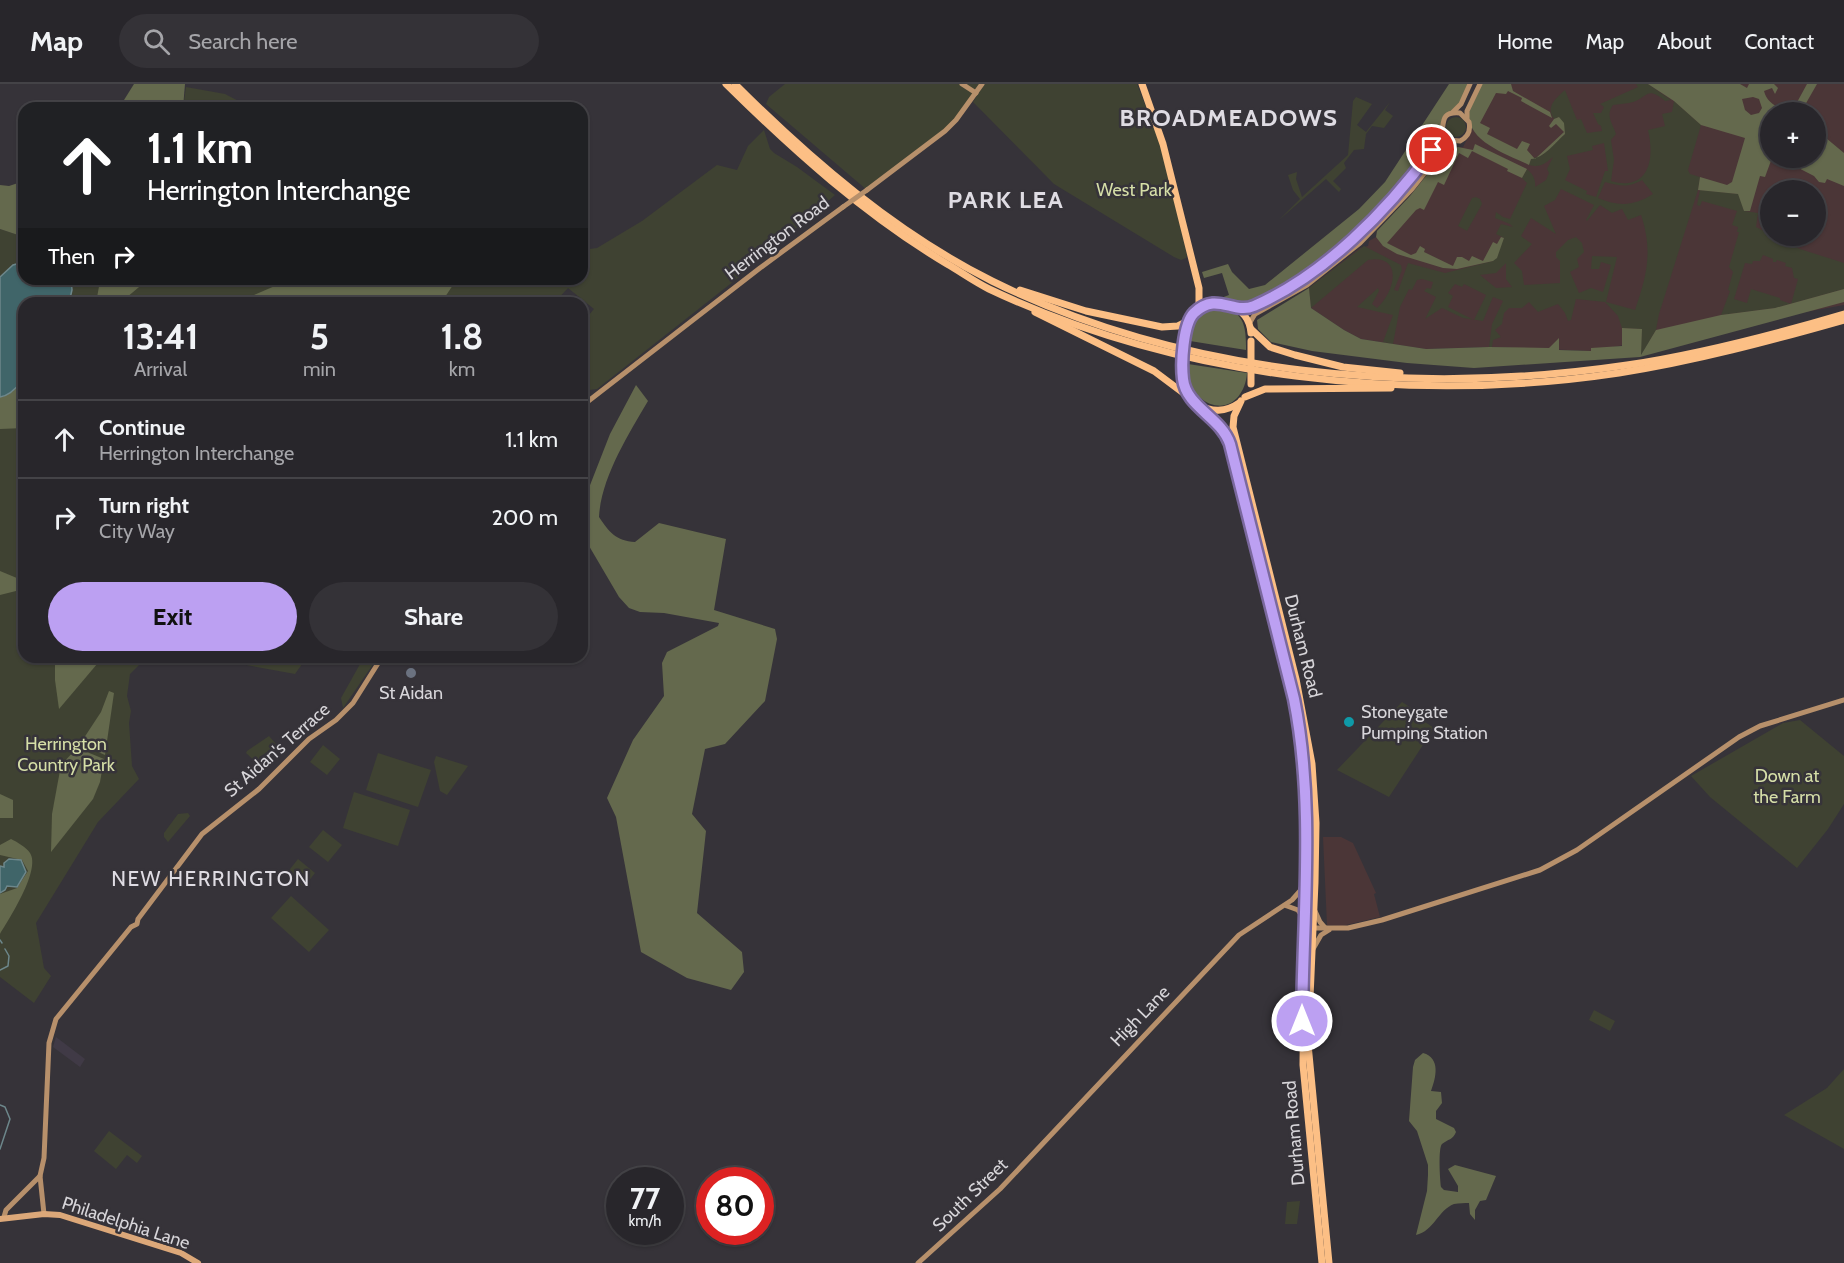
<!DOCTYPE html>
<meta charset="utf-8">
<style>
:root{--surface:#28262b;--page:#343237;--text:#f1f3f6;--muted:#a5a5a9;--line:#444347;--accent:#bca0f2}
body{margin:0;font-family:Cabin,sans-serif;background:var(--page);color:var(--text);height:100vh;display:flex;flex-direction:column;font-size:22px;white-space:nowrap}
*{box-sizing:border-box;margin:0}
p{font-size:20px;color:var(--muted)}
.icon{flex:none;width:33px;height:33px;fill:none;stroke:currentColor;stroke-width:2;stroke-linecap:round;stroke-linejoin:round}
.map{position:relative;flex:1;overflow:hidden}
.side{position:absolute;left:18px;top:213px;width:570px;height:366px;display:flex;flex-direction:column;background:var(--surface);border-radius:18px;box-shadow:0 2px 4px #0004,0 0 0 2px var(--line)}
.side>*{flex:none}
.banner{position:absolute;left:18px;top:18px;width:570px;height:183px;border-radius:18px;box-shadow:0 2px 4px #0004,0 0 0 2px var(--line);background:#202124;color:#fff;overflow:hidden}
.buttons{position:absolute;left:1760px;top:18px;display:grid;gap:12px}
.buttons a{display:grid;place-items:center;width:66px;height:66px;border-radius:50%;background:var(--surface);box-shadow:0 2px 4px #0004,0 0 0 2px var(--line);font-size:30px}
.speed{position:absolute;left:606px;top:1083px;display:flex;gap:12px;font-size:30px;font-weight:700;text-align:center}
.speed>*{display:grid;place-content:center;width:78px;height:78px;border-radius:50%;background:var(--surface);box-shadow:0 2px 4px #0004,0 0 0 2px var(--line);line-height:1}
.speed small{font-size:15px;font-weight:400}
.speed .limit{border:9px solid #d22;background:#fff;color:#111}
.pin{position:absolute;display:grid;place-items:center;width:51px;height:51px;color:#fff;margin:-26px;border:3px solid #fff;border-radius:50%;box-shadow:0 2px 6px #0007}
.me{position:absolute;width:66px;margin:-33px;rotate:0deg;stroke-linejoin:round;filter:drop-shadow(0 0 4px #0008)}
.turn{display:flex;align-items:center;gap:21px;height:126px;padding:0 30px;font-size:27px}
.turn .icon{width:78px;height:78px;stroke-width:2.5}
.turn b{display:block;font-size:42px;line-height:51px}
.then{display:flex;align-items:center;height:57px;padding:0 30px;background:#0003;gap:12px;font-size:22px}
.eta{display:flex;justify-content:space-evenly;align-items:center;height:102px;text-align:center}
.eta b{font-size:36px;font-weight:700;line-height:42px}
.action{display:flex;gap:12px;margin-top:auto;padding:12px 30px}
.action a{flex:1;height:69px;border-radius:36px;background:var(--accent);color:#111;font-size:24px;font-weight:700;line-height:69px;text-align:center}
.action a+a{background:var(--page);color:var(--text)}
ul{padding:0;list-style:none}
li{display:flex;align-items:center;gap:18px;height:78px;padding:0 30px;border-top:2px solid var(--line)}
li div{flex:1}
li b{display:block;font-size:22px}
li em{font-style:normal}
header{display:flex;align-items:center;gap:36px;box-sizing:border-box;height:84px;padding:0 30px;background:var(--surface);border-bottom:2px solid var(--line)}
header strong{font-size:28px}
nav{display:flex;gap:33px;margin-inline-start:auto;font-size:21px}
.search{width:420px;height:54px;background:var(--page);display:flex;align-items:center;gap:15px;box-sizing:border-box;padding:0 21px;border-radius:33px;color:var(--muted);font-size:22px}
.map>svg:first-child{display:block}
.commercial{fill:#4b3637;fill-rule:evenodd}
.built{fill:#403a46}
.green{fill:#3f4232;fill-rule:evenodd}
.forest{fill:#64694d;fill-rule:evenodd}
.water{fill:#406569;stroke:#6d878b;stroke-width:1.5}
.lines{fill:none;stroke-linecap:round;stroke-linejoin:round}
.stream{stroke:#6d878b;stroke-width:1.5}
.secondary{stroke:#b7906b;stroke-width:5}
.primary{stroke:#dca879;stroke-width:6}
.highway{stroke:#fcbf85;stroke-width:7}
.secondary-bridge{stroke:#b7906b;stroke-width:5}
.highway-bridge{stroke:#fcbf85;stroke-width:7}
.route-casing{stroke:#7a689d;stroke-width:15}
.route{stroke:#bca0f2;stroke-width:10}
.worship-dot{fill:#6b7280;stroke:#363339;stroke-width:2}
.culture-dot{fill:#0f9aa8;stroke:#363339;stroke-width:2}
.labels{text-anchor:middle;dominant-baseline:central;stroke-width:5;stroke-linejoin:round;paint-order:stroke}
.park-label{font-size:18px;fill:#d5dea7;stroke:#363339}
.street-label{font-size:18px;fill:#d7d5d9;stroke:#363339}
.poi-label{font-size:18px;fill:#d7d5d9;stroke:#363339}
.quarter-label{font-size:21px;letter-spacing:1.5px;fill:#dfdce3;stroke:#363339}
.district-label{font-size:24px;font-weight:bold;letter-spacing:1.5px;fill:#dfdce3;stroke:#363339}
</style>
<header>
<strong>Map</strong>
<div class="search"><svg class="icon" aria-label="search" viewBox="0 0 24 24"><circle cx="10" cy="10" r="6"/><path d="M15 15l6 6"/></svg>Search here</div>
<nav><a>Home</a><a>Map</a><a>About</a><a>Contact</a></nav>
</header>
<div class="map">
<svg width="1844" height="1179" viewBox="0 0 1844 1179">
<rect width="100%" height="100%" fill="#363339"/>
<g class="commercial">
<path d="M1496 0H1844V221L1591 267 1489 263 1425 265 1361 255 1344 246 1311 224 1309 204 1360 164 1368 162 1369 157 1376 153 1377 147 1410 112 1441 71 1453 64 1463 63ZM1770 28H1815V74H1770ZM1770 106H1815V152H1770Z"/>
<polygon points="1323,753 1341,753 1353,759 1376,809 1374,810 1380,833 1342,842 1327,841"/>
</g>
<polygon class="built" points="56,953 85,975 80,983 53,963"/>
<g class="green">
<polygon points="785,0 980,0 956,36 867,106 766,20 769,13"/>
<polygon points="984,0 1137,0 1160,59 1187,171 1186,174 1181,176 1174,173 1054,100 973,18"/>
<path d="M1636 0H1648L1671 16 1665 17C1645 0 1648 16 1629 19 1624 20 1618 20 1613 21 1605 32 1613 40 1616 50L1611 56 1614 76 1611 97C1649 108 1655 75 1648 46L1665 42 1662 30 1672 28 1674 17 1701 41 1688 86 1690 90 1700 93 1698 106 1659 230 1656 246 1640 273 1642 245 1622 244 1618 232 1605 218 1576 215 1571 236 1568 237 1565 229 1558 220 1538 228 1529 218 1522 224H1509L1504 229 1502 240 1495 246 1501 253 1493 256 1492 263H1489L1492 240 1503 217 1493 213 1483 237 1463 234 1442 224 1425 235 1436 213 1424 207 1427 204 1431 205 1433 198 1422 195 1417 196 1412 206 1409 205 1400 223 1393 260 1383 258 1393 231 1357 223 1378 204 1379 207 1372 220 1377 224C1395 208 1404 170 1368 176L1311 224 1309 204 1364 162 1401 181 1402 186 1394 206 1398 207 1408 179 1445 189 1493 177 1504 154 1496 150 1501 140 1513 143 1510 140 1495 134 1496 128 1503 133 1510 135 1527 99 1522 94 1527 85C1533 90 1536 96 1535 103L1546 96 1549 89 1547 85 1553 73C1544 80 1541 84 1529 81L1531 75 1542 71 1565 50 1559 33 1554 35C1545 23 1556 14 1565 6L1577 36 1581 35 1587 49 1602 47 1601 42 1598 40 1593 29H1601L1604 23 1600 20 1638 3ZM1604 59 1608 87H1605L1596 113 1586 110 1587 107 1565 96 1570 85 1567 72 1593 66 1592 62ZM1642 96 1653 110C1634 122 1619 123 1598 114L1605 98C1620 102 1628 104 1642 96ZM1561 105 1594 121 1586 136 1587 137 1600 121 1612 129 1622 125 1628 136 1641 131C1653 167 1647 191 1635 226L1606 218 1617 173 1592 172 1591 185H1599L1601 178 1611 181 1603 208 1591 204 1579 209 1570 188 1579 183 1577 175 1584 168 1582 159 1576 153 1568 156 1556 168V173L1560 177V199L1524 201 1522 187 1514 179 1532 160 1521 152 1531 134 1556 150 1544 122 1555 116ZM1506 179V195L1512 203 1496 204 1480 191 1496 189ZM1455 200 1462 203 1464 200 1486 211 1474 236 1448 223 1453 212 1448 209Z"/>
<polygon points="186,3 225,10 252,24 183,24"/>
<polygon points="1356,13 1372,20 1357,41 1366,48 1390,18 1385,26 1393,32 1384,44 1372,42 1366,50 1364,65 1354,66 1344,79 1346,84 1333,97 1341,105 1339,108 1326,95 1279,136 1300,115 1293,106 1288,91 1297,88 1296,95 1302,113 1348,71 1353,17"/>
<circle cx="1456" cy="43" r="10"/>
<polygon points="764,46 770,65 774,69 797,83 835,111 748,186 597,305 582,307 582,275 586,270 582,267 582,239 594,225 568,204 554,219 24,219 24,573 307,573 295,590 219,576 139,581 130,590 127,612 131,627 129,639 132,682 139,695 98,738 36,839 44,884 51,892 34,919 0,893 0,145 24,153 24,195 582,195 582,166 597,164 642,137 717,81 737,86 748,62"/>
<path d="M1700 106 1739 110 1744 127 1758 129 1756 143 1770 150V152H1774L1800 165 1844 179V205L1775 224 1721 231 1730 207 1728 206 1733 188 1729 183 1739 148H1737L1738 143 1732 141 1737 127 1702 117 1700 122 1697 121ZM1763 171 1773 175V178H1776L1777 176 1786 179 1785 182 1792 184 1794 194 1798 195 1791 220 1780 216V214L1751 205 1747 219 1734 215 1745 179 1752 180 1753 177H1760Z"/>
<polygon points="1476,113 1480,115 1482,120 1467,147 1458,142 1472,114"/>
<polygon points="364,573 378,573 343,624 341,614"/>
<polygon points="1402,618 1419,629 1422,636 1434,644 1389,713 1337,686"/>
<polygon points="1800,636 1844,672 1844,720 1828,745 1797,784 1710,713 1691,692 1783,639"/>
<polygon points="269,652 276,660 271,666 259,673 261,677 258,680 246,669 247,667"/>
<polygon points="323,661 340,675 327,691 310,678"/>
<polygon points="378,669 431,686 418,723 366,706"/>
<polygon points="436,672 468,682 447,711 440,707 434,678"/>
<polygon points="354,708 410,726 398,762 343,744"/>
<polygon points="188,729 190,732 168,758 164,753 164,749 178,730"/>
<polygon points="323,746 342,761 328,778 309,763"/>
<polygon points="298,775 315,789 304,803 287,789"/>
<polygon points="291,812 329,846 309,868 271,834"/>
<polygon points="1594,926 1615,937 1610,947 1589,936"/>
<polygon points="1844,985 1844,1065 1784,1031 1827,1004"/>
<polygon points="109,1047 142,1072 137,1079 127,1071 116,1085 94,1067"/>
<polygon points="1300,1117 1297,1140 1285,1140 1287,1118"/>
</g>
<g class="forest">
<polygon points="134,0 185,0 183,24 119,24"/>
<path d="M1449 0H1470L1461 20 1447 32 1443 49 1407 99 1320 181C1297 190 1270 218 1245 218 1237 218 1228 215 1221 214L1229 211 1222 189 1204 194 1202 188 1228 180 1232 188 1249 205 1265 201 1359 125 1385 98Z"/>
<path d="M1480 0H1511L1513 7 1550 28 1552 34 1521 17 1522 14 1508 7 1506 10 1496 9 1480 39 1490 44 1487 50 1517 65 1522 57 1530 60 1527 66 1535 75 1564 48 1556 40 1551 44 1549 42 1554 35 1559 33 1564 39 1565 50C1555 59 1544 74 1531 75L1529 81C1505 69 1461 56 1470 22 1471 15 1477 7 1480 0Z"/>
<path d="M1648 0H1740L1747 4 1749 0H1774L1778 4 1775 10 1772 4 1764 7C1767 19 1776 22 1787 28L1791 20 1795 22 1807 0H1817L1801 28H1770V74H1772L1765 93 1760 92 1750 127H1744L1738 110 1698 106 1700 93 1727 101 1732 98 1745 54 1701 41 1674 17ZM1753 13 1759 15 1762 24 1759 29 1751 31 1745 26 1742 15Z"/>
<polygon points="1815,48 1826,54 1844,69 1844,102 1827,95 1825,99 1819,98 1814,92 1779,74 1815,74"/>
<polygon points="1475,60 1527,85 1522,94 1507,87 1508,85 1472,67 1468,74 1459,69 1444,101 1438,98 1424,126 1420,124 1416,126 1387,159 1411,171 1416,169 1420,162 1425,165 1424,168 1453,182 1457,173 1462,173 1469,177 1472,172 1483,177 1493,158 1497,160 1501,153 1504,154 1497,174 1493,177 1457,185 1443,184 1397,170 1383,162 1376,153 1377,147 1410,112 1446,67 1458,63 1473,66"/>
<polygon points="24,97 24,153 0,145 0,101 9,102"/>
<polygon points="103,195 152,195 145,198 120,219 96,219 100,197"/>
<polygon points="291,195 457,195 441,219 258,219 254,211"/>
<polygon points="1309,204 1311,224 1344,246 1361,255 1426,265 1489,263 1549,264 1559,254 1559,266 1591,267 1591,264 1622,262 1622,244 1642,245 1641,271 1656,246 1721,231 1775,224 1844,205 1844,218 1640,273 1474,284 1407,279 1312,267 1271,258 1258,245 1257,236"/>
<path d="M1215 222C1244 226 1246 240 1246 266L1190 257C1191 238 1196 228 1215 222Z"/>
<path d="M1188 280 1247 289C1245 316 1223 333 1199 313 1196 310 1192 307 1190 303 1187 296 1188 288 1188 280Z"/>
<path d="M24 296V344L0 345V313C11 311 16 303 24 296Z"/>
<path d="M636 301 648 317C628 351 601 394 599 433 609 448 616 457 635 458L659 439 726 455 714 526 775 545 777 555 765 617 725 660 705 665 692 730 706 747 697 829 742 868 744 888 731 906 687 894 641 868 616 733 607 714 633 656 664 612 662 579 667 568 718 542 719 539 664 529 640 528 629 524 619 513 582 450V412L585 414 610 350Z"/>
<polygon points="0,487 24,497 24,505 0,511"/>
<polygon points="55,573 103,573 59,625 55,596"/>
<polygon points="109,607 114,609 105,671 80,660 101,628"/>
<polygon points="77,664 104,675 100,698 93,715 51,768 52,730 61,681"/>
<polygon points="0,710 13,716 13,734 0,734"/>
<path d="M11 755C17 758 26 763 30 769 41 786 9 835 0 850V810L17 804 28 787 22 776 0 771V761Z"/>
<path d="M1423 969C1441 974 1436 994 1431 1007L1441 1008 1442 1019 1436 1027V1035L1454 1044 1456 1048C1453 1056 1448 1055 1442 1060 1438 1064 1440 1096 1441 1103L1444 1106 1458 1108V1102L1448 1085 1455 1081 1496 1092 1486 1116 1480 1117 1475 1126V1136L1470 1130 1469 1119C1465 1119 1459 1119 1454 1120 1438 1126 1434 1147 1416 1151L1427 1107 1428 1091V1081L1417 1047 1409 1037 1413 983 1415 976Z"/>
</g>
<g class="water">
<path d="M24 178V195H71L72 206 69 219H24V296C16 303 11 311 0 313V193L13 181Z"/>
<polygon points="9,775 21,776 26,788 17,803 7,802 5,806 0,809 0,782 4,783 4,779"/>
</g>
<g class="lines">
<g class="stream">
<polyline points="0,856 2,859"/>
<polyline points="0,886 8,882 9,872 5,865"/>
<polyline points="0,1021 5,1023 10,1035 0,1065"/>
</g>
<g class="secondary">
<polyline points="962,0 976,9"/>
<polyline points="1453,28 1461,20 1470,0"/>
<polyline points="1467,35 1467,27 1480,0"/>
<polyline points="867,106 945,47 956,36 982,0"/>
<path d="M1236 223C1251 228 1265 217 1278 209 1344 170 1395 116 1440 55 1446 43 1437 27 1460 29L1469 38C1471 47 1468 53 1460 57L1449 56 1443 49"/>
<polyline points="1249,240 1255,230 1307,201 1360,159 1412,105 1443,66 1454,58"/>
<polyline points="582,322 760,184 843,123"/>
<polyline points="1287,822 1298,826 1305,836"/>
<polyline points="1315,827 1320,838 1326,845"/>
<polyline points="1311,846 1314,844 1348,844 1382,836 1540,786 1577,766 1739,653 1760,642 1844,616"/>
<polyline points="1313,865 1321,851 1329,846"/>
<polyline points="40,1092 44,1130"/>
<polyline points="4,1133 6,1126 40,1092 44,1074 49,959 56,935 131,843 137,840 138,835 202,750 259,705 309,655 336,636 353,619 382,573"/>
<polyline points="918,1179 1000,1105 1239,851 1292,816 1300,807 1303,798"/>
</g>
<polyline class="primary" points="0,1135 44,1130 60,1131 181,1169 198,1179"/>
<g class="highway">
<path d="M726 0C794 67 865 131 947 180 961 188 975 198 989 205 1179 295 1412 320 1619 289 1695 277 1770 257 1844 236"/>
<path d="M735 0C811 76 896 149 992 197 1185 292 1417 312 1627 281 1701 270 1773 251 1844 230"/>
<polyline points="1142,0 1163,60 1199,204 1199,219 1193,230"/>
<polyline points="1020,206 1086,227 1162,243 1178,242 1188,237"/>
<path d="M1196 227C1217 212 1249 221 1251 249"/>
<polyline points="1035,228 1154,287 1190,314"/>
<polyline points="1251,245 1270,263 1295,271 1343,283 1400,289"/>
<path d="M1183 286C1180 317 1212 338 1239 319"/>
<polyline points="1245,313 1265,305 1391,304"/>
<polyline points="1241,317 1234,332 1233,343 1296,595 1312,680 1316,739 1315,798 1308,960 1329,1179"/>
<polyline points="1201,323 1220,342 1230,360 1294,615 1303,665 1306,725 1303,981 1322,1179"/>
</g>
<polyline class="secondary-bridge" points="843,123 867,106"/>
<g class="highway-bridge">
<polyline points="1183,286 1185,250"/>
<polyline points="1251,300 1251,257"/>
</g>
</g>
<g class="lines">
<defs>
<path id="route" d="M1302 937C1303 829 1315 720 1294 615L1230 360C1221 333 1186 323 1183 295 1181 279 1183 240 1194 229 1217 207 1233 231 1254 222 1325 191 1387 127 1432 66"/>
</defs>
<use href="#route" class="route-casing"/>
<use href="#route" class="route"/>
</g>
<circle class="worship-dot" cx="411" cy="589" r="6"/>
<circle class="culture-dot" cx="1349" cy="638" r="6"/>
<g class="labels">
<g class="park-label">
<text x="1134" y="106">West Park</text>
<text x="66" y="660">Herrington<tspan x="66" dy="21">Country Park</tspan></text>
<text x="1787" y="692">Down at<tspan x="1787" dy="21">the Farm</tspan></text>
</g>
<g class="street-label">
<text transform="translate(777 154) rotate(-37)">Herrington Road</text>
<text transform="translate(1303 562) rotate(76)">Durham Road</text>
<text transform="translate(277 666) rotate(-41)">St Aidan's Terrace</text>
<text transform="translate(1140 932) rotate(-46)">High Lane</text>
<text transform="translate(1294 1049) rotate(-95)">Durham Road</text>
<text transform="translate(970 1111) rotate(-44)">South Street</text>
<text transform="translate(126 1139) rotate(18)">Philadelphia Lane</text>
</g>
<g class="poi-label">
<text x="411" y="609">St Aidan</text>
<text x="1361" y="628" text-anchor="start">Stoneygate<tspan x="1361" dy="21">Pumping Station</tspan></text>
</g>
<g class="quarter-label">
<text x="211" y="794">NEW HERRINGTON</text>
</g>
<g class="district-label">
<text x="1229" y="33">BROADMEADOWS</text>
<text x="1006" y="115">PARK LEA</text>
</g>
</g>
</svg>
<div class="buttons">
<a>+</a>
<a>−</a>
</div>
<div class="speed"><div>77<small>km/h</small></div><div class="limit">80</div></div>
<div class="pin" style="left:1432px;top:66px;background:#d93025"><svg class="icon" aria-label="arrive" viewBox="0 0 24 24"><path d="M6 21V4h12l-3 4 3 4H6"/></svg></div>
<svg class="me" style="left:1302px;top:937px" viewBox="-20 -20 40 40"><circle r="17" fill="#bca0f2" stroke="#fff" stroke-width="3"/><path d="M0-11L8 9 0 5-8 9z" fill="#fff"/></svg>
<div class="banner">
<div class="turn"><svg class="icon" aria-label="ahead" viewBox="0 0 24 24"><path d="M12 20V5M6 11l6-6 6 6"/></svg><div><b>1.1 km</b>Herrington Interchange</div></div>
<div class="then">Then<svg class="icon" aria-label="right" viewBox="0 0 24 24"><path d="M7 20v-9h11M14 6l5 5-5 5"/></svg></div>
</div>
<section class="side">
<div class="eta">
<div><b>13:41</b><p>Arrival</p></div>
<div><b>5</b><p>min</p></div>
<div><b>1.8</b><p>km</p></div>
</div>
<ul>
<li><svg class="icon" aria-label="ahead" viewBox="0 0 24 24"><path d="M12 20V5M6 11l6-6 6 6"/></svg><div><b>Continue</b><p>Herrington Interchange</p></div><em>1.1 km</em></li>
<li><svg class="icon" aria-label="right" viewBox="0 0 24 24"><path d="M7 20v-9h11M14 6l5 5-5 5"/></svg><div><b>Turn right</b><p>City Way</p></div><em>200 m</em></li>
</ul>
<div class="action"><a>Exit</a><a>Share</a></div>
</section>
</div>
